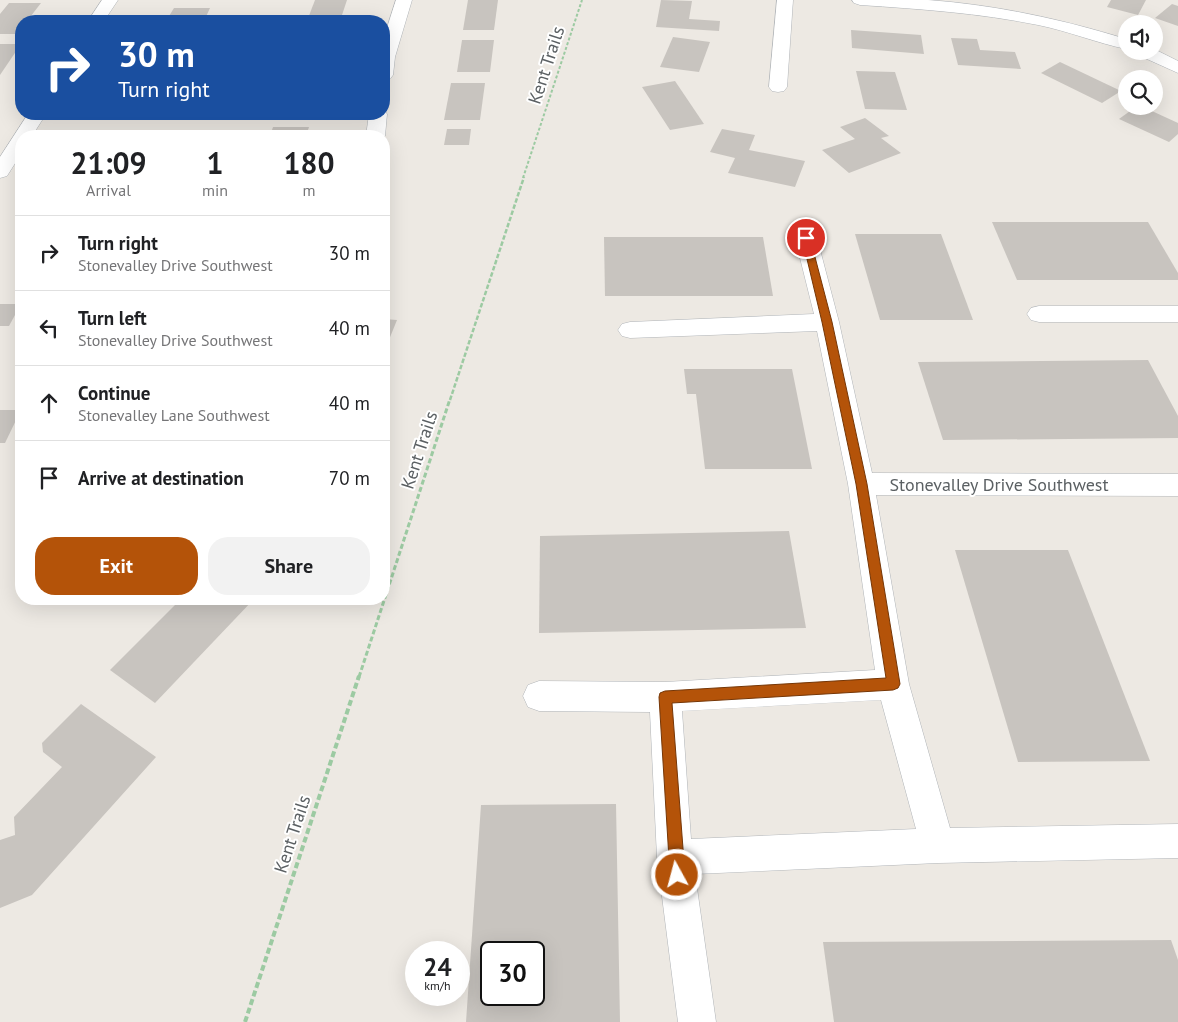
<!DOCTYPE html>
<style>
:root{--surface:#fff;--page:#f2f2f2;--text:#202124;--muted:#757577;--line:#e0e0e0;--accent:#b45309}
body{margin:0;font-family:"PT Sans",sans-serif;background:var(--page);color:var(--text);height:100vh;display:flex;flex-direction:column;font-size:19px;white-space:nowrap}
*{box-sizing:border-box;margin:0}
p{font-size:16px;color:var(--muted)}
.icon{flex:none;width:28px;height:28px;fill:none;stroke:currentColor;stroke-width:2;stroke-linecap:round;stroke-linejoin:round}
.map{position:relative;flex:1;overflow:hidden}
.sheet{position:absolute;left:15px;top:130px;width:375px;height:475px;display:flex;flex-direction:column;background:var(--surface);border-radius:20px;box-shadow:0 5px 20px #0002}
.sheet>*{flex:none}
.hud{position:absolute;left:15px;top:15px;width:375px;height:105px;border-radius:20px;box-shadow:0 5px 20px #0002;background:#1a4fa0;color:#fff;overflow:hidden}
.fabs{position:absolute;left:1118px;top:15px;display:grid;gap:10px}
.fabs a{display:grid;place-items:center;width:45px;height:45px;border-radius:50%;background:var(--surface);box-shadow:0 5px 20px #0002;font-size:25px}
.speed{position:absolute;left:405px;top:941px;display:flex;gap:10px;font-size:25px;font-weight:700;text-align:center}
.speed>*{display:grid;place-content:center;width:65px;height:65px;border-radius:50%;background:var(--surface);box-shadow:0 5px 20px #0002;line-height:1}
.speed small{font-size:12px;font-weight:400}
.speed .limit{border:2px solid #111;border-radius:8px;background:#fff;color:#111}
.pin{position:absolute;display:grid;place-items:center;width:42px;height:42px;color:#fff;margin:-21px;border:2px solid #fff;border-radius:50%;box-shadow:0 1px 5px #0007}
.me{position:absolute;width:55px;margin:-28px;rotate:353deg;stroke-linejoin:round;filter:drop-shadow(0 0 4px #0008)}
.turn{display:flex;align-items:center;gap:18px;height:105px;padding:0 20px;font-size:22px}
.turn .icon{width:65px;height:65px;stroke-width:2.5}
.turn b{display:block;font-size:35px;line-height:42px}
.eta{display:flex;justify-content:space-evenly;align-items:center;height:85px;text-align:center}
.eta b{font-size:30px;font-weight:700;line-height:35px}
.action{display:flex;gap:10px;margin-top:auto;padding:10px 20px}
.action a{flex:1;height:58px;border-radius:20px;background:var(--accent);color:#fff;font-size:20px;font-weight:700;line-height:58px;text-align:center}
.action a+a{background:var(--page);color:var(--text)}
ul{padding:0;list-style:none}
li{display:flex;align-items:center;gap:15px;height:75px;padding:0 20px;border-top:1px solid var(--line)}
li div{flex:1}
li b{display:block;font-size:19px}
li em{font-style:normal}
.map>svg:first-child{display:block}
.building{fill:#c8c4bf;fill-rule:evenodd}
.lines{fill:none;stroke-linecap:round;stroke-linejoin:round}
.minor-casing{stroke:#b0b4b8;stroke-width:1}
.path-far3{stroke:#9ccaa2;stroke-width:2;stroke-dasharray:3 2;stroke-linecap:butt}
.path-far2{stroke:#9ccaa2;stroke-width:2.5;stroke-dasharray:4.5 2;stroke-linecap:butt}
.path-far1{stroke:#9ccaa2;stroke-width:3;stroke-dasharray:5 2.5;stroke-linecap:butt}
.path{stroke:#9ccaa2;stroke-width:4;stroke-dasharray:6 3;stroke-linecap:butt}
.minor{fill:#fff;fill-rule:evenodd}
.route{fill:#b45309;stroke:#753606}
.labels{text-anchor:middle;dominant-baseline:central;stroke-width:4;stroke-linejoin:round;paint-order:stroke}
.street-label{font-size:18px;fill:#5b6063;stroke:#fff}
</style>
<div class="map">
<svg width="1178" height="1022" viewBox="0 0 1178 1022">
<rect width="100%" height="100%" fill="#ede9e3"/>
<g class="building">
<polygon points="315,0 347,0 340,21 307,21"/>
<polygon points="468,0 498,0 494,30 463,30"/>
<polygon points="661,0 692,1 689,19 720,21 719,31 656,27"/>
<polygon points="1111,0 1146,0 1138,15 1107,7"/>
<polygon points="9,3 41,3 27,21 21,21 21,29 18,34 0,34 0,14"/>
<polygon points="1172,4 1178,6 1178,26 1155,18"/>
<polygon points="174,8 210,8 204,21 166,21"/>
<polygon points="851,30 921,35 924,54 852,48"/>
<polygon points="673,37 710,42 699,72 660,67"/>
<polygon points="951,38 977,39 980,50 1015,52 1021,69 958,65"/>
<polygon points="462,40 494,40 490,72 457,72"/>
<polygon points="0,44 21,44 0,75"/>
<polygon points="1060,62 1121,91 1102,103 1041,73"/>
<polygon points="856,71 895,72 907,110 865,109"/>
<polygon points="675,81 704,124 670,130 642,87"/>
<polygon points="451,83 485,83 480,120 444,120"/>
<polygon points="1137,106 1141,106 1178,123 1178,134 1169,142 1119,119"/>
<polygon points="121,114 183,114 180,120 117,120"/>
<polygon points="267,114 313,114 312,116 266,116"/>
<polygon points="865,118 889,136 881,138 901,153 849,173 822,150 855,139 840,127"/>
<polygon points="273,127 309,127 306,136 270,136"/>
<polygon points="447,129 471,129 469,145 444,145"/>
<polygon points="722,129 755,135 749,150 805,161 795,187 728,173 735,158 710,152"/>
<polygon points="992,222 1148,222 1178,273 1178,280 1017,280"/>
<polygon points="855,234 941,234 973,320 880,320"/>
<polygon points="604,237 763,237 773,296 605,296"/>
<polygon points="0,304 21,304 9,326 0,326"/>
<polygon points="384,319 397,320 384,352"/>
<polygon points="1148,360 1178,416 1178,438 943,440 918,362"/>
<polygon points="684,369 792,369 812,469 705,469 696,394 687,394"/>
<polygon points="0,410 21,410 5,443 0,443"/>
<polygon points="789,531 806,628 539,633 540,536"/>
<polygon points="955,550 1068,550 1150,761 1018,762"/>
<polygon points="181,599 254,599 155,703 110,670"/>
<polygon points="81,704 156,757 32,895 0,908 0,840 15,835 14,817 62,767 43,752 42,743"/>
<path d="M616 804 620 1022H466L481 805ZM491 952H534V995H491Z"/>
<polygon points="1171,940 1178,960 1178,1022 834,1022 823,942"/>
</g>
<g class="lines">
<defs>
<g id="minor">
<polygon points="102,0 118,0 104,21 88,21"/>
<polygon points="396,0 412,0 395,57 393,75 390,79 384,80 384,37"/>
<polygon points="777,0 793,0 787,87 784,91 778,92 772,91 769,87"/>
<path d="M852 0C877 0 903 0 928 0 996 5 1061 19 1126 39V49C1097 43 1068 31 1038 25 979 13 920 9 860 5L854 3Z"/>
<polygon points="1154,49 1178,61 1178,73 1138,55 1136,51 1154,51"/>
<polygon points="384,110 387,114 385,136 366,136 369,114 384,114"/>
<polygon points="28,114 46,114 32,136 21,136 21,154 7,176 0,178 0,157"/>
<path d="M806 231 814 233 817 238 839 322 872 473 1178 474V496L876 495 909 684 950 828 1178 824V858L938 863 695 874 716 1022H678L657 857 650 712 539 711 528 707 523 696 528 685 539 681 665 682 875 670 848 484 817 331 630 338 622 336 618 330 622 324 630 322 814 314 795 238 798 233ZM881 700 916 829 691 839 682 711Z"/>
<polygon points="1039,306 1178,306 1178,322 1039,322 1031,320 1027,314 1031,308"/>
</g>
</defs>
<use href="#minor" class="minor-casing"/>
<polyline class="path-far3" points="523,178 582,0"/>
<polyline class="path-far2" points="450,400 524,177"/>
<polyline class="path-far1" points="359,677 450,399"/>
<polyline class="path" points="245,1022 359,676"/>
<use href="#minor" class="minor"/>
</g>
<polygon class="route" points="806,235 810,238 832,322 867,484 900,684 898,688 893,690 672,703 685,875 683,880 677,882 672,880 670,875 659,697 660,693 665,691 886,678 856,484 822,322 802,238"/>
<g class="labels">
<g class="street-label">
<text transform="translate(546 65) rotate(-72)">Kent Trails</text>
<text transform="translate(419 450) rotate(-72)">Kent Trails</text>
<text x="999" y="484">Stonevalley Drive Southwest</text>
<text transform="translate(292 834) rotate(-72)">Kent Trails</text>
</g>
</g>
</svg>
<div class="fabs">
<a><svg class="icon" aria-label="sound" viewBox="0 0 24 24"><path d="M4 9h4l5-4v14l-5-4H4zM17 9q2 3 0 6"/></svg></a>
<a><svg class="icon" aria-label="search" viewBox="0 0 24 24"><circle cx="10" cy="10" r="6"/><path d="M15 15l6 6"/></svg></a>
</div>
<div class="speed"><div>24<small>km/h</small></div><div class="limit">30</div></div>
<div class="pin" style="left:806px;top:238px;background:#d93025"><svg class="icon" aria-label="arrive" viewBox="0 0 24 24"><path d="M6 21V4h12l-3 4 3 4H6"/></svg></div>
<svg class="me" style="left:677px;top:875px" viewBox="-20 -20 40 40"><circle r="17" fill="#b45309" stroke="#fff" stroke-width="3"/><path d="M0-11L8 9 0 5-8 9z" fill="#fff"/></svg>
<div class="hud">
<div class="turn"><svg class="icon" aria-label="right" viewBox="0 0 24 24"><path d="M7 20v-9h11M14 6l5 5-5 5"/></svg><div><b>30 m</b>Turn right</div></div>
</div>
<section class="sheet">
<div class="eta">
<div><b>21:09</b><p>Arrival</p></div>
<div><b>1</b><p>min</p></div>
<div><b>180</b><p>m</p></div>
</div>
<ul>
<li><svg class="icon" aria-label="right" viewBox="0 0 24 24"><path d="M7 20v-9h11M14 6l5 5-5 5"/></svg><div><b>Turn right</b><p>Stonevalley Drive Southwest</p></div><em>30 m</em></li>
<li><svg class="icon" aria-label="left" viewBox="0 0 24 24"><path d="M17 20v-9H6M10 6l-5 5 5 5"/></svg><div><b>Turn left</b><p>Stonevalley Drive Southwest</p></div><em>40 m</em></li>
<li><svg class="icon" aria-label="ahead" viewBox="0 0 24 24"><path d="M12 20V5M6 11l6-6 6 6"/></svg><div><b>Continue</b><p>Stonevalley Lane Southwest</p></div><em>40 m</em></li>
<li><svg class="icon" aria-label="arrive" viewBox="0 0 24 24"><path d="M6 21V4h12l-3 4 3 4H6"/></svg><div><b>Arrive at destination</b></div><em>70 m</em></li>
</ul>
<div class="action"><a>Exit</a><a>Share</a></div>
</section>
</div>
